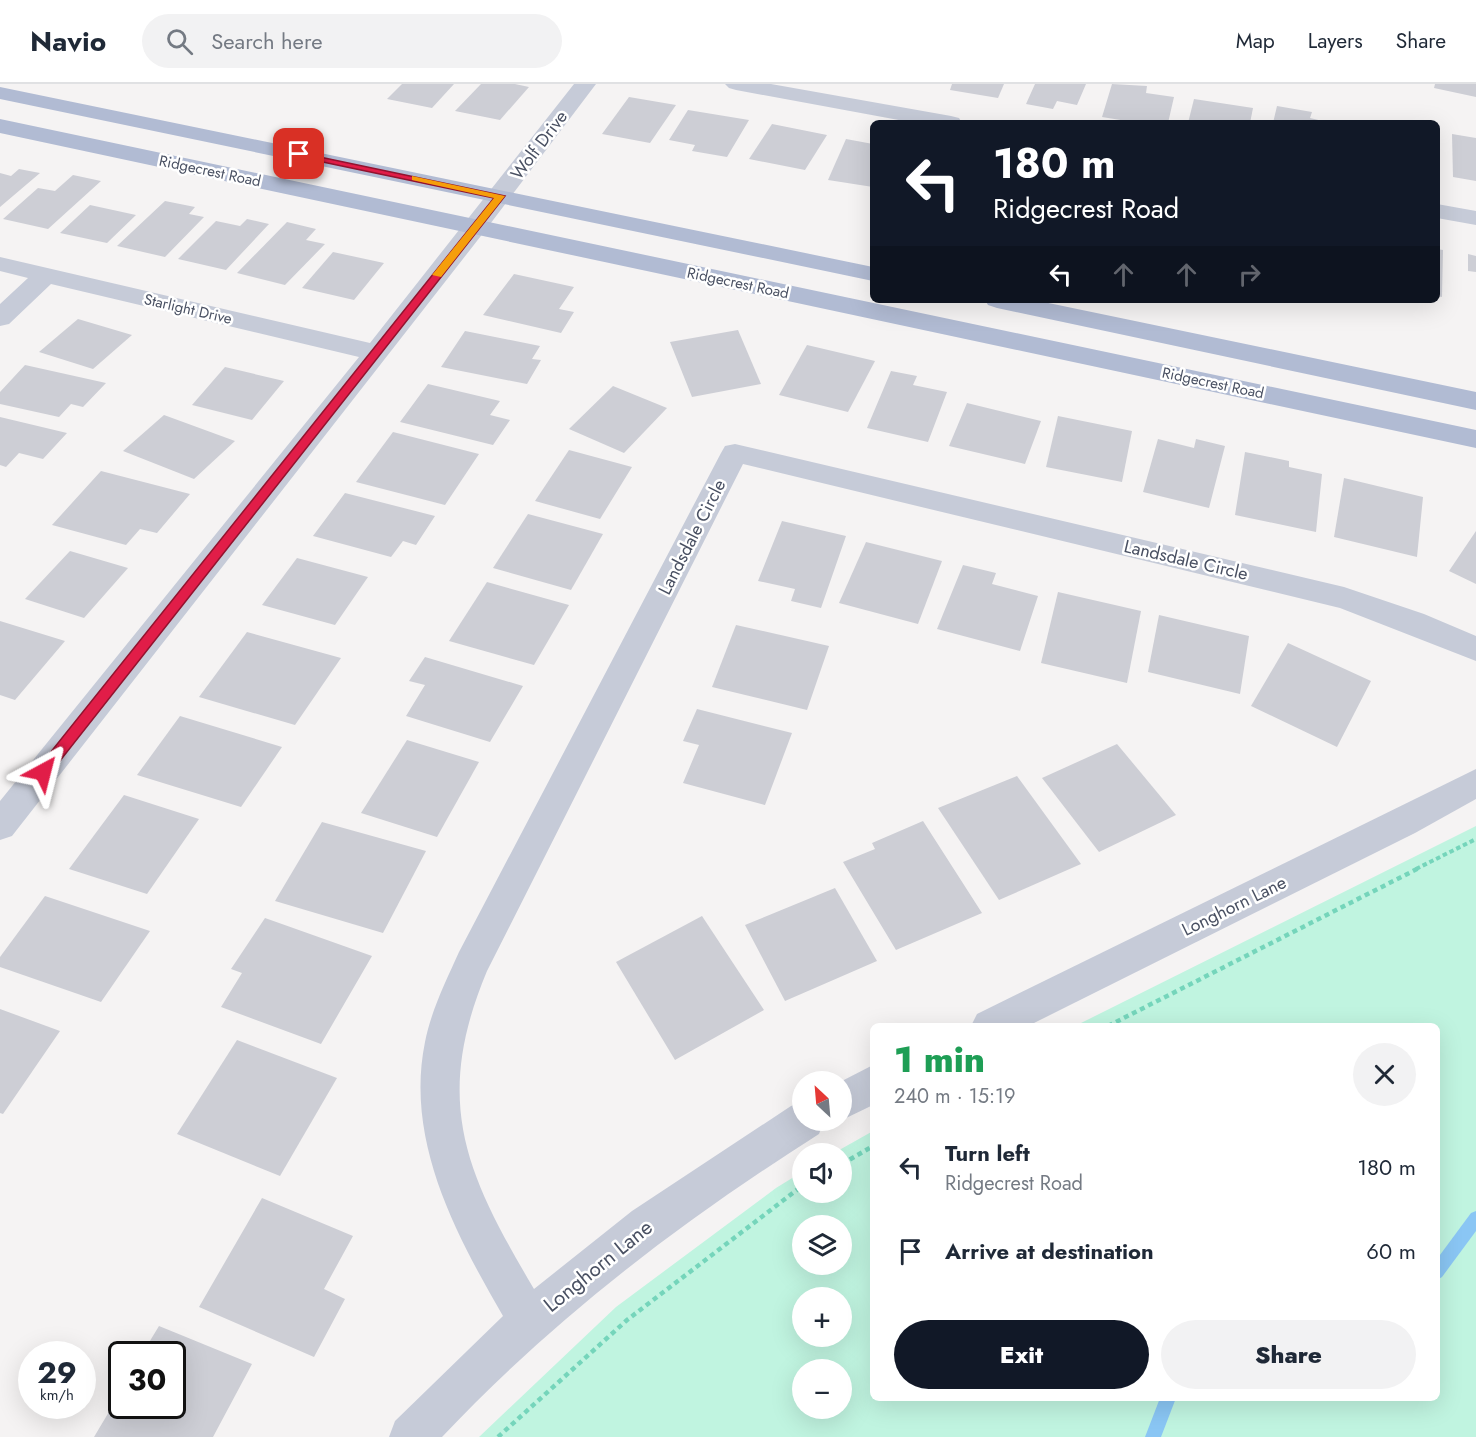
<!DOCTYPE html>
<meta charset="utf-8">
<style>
:root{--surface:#fff;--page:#f2f2f3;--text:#1f2937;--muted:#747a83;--line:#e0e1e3;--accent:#111827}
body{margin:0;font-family:Jost,sans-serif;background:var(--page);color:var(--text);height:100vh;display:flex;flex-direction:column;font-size:22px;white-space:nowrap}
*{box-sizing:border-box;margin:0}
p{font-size:20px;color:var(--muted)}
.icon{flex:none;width:33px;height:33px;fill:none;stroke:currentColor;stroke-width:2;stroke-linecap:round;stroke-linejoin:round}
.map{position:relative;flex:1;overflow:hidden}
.panel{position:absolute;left:870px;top:939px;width:570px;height:378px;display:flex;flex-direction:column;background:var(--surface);border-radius:9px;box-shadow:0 6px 24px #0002}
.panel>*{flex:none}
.top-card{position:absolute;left:870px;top:36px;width:570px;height:183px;border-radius:9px;box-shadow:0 6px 24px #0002;background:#111827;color:#fff;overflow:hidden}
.needle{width:39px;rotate:334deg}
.controls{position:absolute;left:792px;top:987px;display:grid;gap:12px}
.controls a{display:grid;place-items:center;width:60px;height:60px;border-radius:50%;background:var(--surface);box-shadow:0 6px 24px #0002;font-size:30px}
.speed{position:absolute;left:18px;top:1257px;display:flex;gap:12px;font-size:30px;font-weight:700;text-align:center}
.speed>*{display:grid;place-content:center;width:78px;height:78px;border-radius:50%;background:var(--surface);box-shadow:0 6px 24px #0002;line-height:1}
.speed small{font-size:15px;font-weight:400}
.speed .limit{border:3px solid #111;border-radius:9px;background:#fff;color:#111}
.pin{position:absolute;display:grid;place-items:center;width:51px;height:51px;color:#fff;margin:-26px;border-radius:12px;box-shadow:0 3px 9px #0006}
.me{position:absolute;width:66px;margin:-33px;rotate:38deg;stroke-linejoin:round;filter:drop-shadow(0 0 4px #0008)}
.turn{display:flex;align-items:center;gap:21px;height:126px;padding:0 24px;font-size:27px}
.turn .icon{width:78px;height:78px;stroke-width:2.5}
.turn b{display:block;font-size:42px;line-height:51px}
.lanes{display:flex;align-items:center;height:57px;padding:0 24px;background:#0003;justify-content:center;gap:30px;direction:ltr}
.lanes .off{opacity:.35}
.round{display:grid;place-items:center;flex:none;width:63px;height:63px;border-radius:32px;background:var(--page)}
.summary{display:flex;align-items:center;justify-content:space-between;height:102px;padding:0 24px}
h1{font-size:36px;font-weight:800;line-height:45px;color:#1e9e55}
.primary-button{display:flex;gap:12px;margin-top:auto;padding:12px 24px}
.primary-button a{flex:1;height:69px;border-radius:36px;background:var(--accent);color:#fff;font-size:24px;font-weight:800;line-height:69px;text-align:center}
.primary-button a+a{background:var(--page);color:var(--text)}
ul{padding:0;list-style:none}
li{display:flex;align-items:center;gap:18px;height:84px;padding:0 24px}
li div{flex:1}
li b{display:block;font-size:22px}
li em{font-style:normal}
header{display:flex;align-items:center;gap:36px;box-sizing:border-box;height:84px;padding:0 30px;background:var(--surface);border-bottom:2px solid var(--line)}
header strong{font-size:28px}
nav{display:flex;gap:33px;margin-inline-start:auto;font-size:21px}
.search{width:420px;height:54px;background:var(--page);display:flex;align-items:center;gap:15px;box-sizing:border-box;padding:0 21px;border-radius:33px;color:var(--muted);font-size:22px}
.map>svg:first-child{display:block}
.green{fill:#c0f4e0;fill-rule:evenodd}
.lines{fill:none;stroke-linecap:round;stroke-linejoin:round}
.stream{fill:#8ac6f4;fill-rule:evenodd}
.building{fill:#cdced5}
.path-far1{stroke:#75d5bb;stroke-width:4;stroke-dasharray:4.5 3;stroke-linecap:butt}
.path{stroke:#75d5bb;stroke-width:4.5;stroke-dasharray:5 4;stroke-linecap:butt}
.minor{fill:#c6cbd8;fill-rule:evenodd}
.major{fill:#b1bbd3;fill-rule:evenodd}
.route{fill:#e11d48;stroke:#92132f;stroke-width:1.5}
.slow{fill:#f59e0b}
.labels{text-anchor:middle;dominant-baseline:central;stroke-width:5;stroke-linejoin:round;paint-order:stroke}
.far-street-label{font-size:15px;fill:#495062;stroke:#fff}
.street-label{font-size:18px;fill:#495062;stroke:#fff}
.near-street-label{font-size:21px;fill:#495062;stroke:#fff}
</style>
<header>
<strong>Navio</strong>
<div class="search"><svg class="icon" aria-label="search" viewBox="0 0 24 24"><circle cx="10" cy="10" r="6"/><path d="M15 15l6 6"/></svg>Search here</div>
<nav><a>Map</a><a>Layers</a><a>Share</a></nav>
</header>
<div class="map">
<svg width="1476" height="1353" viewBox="0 0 1476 1353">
<rect width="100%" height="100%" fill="#f5f3f3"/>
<path class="green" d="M1476 742V1353H479L616 1223 776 1104 802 1088V1108H842V1070L834 1069 873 1047V1314H1437V942H1075ZM802 1142H842V1180H802ZM802 1214H842V1252H802ZM802 1286H842V1324H802Z"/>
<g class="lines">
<g class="stream">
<polygon points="1476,1127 1476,1147 1442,1193 1437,1196 1437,1175 1471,1129"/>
<polygon points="1160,1314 1176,1314 1161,1353 1145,1353"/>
</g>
</g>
<g class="building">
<polygon points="402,0 454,0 432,24 387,15"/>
<polygon points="481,0 515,0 529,3 500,36 455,27"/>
<polygon points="952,0 1004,0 998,14 950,6"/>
<polygon points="1035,0 1086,0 1077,21 1057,17 1053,25 1026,20"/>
<polygon points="1112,0 1147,2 1146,9 1174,13 1168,39 1139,39 1102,33"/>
<polygon points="1435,0 1476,0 1476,13 1434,4"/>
<polygon points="629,13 676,21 650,59 602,50"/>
<polygon points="1194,15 1253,24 1250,39 1188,39"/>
<polygon points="1277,22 1312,28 1310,34 1331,39 1273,39"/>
<polygon points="688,26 749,36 727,73 692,67 695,61 669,56"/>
<polygon points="772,40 827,51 805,86 749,75"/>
<polygon points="1452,50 1476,54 1476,97 1453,93"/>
<polygon points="846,55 873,60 873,103 828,96"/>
<polygon points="19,85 40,89 0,123 0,89 11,92"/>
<polygon points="73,91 101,97 48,145 3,135 38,104 55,107"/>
<polygon points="165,117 195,123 189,130 204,133 165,173 117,162"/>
<polygon points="90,121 136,131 107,159 60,149"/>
<polygon points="247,135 269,140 226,186 178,175 216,137 240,142"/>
<polygon points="287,138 316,145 306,156 325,160 285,201 237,189"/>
<polygon points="1437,165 1443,166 1442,213 1437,212"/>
<polygon points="333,168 384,179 354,216 302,204"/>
<polygon points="1468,170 1476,172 1476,188 1468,187"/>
<polygon points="514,190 574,203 559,225 574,228 561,249 483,231"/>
<polygon points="78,235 132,251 93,285 39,268"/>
<polygon points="738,246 761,300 692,313 670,258"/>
<polygon points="465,247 540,262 532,275 541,276 527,300 441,283"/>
<polygon points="807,261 875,277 848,328 779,311"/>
<polygon points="25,281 106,299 83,323 71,320 59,333 0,320 0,308"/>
<polygon points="225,283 284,297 252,336 192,321"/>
<polygon points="891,287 917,292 913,301 947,308 928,358 867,344"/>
<polygon points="428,300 500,317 490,331 510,336 493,361 400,338"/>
<polygon points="613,302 667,324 624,369 569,345"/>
<polygon points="967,319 1041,337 1025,380 949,362"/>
<polygon points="164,331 235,357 194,395 123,367"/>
<polygon points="1058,332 1132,347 1122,398 1046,383"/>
<polygon points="0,333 67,349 43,375 19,369 6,383 0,381"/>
<polygon points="393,348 479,370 445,421 356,398"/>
<polygon points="1158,355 1194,364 1196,355 1225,362 1209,424 1143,408"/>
<polygon points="569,366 632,383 600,435 535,417"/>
<polygon points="1245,368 1289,377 1289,383 1322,390 1316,448 1235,431"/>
<polygon points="101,387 190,410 157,449 140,445 126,461 52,441"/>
<polygon points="1344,394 1423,413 1417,473 1334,453"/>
<polygon points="345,409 435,432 416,461 403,457 391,473 313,452"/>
<polygon points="528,430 603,450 571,506 493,484"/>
<polygon points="782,437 846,452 821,524 791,517 795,505 758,497"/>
<polygon points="1476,447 1476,500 1449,487"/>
<polygon points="866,458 942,477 918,540 839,519"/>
<polygon points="70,467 128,484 84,534 25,515"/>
<polygon points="297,474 368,493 335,541 262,521"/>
<polygon points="963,481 996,489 992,500 1038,512 1020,567 937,545"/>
<polygon points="487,498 569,521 534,581 449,557"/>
<polygon points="1058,508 1141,527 1127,599 1041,579"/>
<polygon points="1159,531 1249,552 1240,610 1148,588"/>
<polygon points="0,537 65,557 15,616 0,611"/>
<polygon points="736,541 829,562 807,626 712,603"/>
<polygon points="247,548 341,574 295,641 199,613"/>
<polygon points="1288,559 1371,597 1337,663 1251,622"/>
<polygon points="425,573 523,602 490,658 406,632 425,601 409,597"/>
<polygon points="697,625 792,649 765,721 683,699 699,661 683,657"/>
<polygon points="180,632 282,663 241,723 137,691"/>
<polygon points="407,656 479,678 437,753 361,729"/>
<polygon points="1117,660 1176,731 1099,768 1042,694"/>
<polygon points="1017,692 1081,780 999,816 938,724"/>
<polygon points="124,711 199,735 147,810 69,785"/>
<polygon points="923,737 982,829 896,866 843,778 875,765 872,759"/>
<polygon points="322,738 426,767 383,849 275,817"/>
<polygon points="835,804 877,877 785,917 745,841"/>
<polygon points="45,812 150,847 101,918 0,883 0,873"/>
<polygon points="702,832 764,926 675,976 616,878"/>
<polygon points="265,834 372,872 321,960 221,923 242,889 231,885"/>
<polygon points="0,925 60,947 3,1030 0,1029"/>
<polygon points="237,956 337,994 280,1092 177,1050"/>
<polygon points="262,1114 353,1152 324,1205 345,1215 314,1273 199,1223"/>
<polygon points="159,1242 252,1280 213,1353 94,1353 122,1306 122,1322 172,1322 172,1270 142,1270"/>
</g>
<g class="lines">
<polyline class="path-far1" points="1416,785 1476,755"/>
<g class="path">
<polyline points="1108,942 1419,784"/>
<polyline points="842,1080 873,1062"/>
<polyline points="498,1353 627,1236 802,1102"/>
</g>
<g class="minor">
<polygon points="574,0 596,0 484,148 12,752 0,756 0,717 359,273 51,200 9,240 0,242 0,220 28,194 0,187 0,173 370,259"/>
<polygon points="725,0 771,0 951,32 959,34 962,39 915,39 736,6 729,4"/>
<polygon points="1437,120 1476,127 1476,141 1437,134"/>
<path d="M735 360 1344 503 1424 530 1476 552V577L1340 524 743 380 487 887C432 1018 466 1090 534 1205L632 1127 791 1022 802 1018V1036H824L819 1050C682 1137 554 1234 442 1353H389L395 1337 503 1232C455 1149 405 1056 425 958 431 927 446 897 459 868L721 369 725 362Z"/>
<polygon points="1476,685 1476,715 1415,749 1028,942 971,942 977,930"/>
<polygon points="873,981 873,1021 842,1036 840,998"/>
</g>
<g class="major">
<polygon points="0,3 873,183 873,197 0,15"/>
<polygon points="0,35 1476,346 1476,364 0,49"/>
<polygon points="985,216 1034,216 1476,308 1476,326 997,224 988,221"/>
</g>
</g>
<polygon class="route" points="296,68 505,112 48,692 38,692 38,684 494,114 299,73 296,72"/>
<polygon class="slow" points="412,92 505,112 441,193 432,191 494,114 412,96"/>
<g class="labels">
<g class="far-street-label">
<text transform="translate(210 87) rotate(12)">Ridgecrest Road</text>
<text transform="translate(738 199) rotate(12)">Ridgecrest Road</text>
<text transform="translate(188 225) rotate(13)">Starlight Drive</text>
<text transform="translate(1213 299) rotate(12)">Ridgecrest Road</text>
</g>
<g class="street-label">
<text transform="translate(539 61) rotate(-53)">Wolf Drive</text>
<text transform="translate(692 453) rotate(-63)">Landsdale Circle</text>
<text transform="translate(1186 476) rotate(13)">Landsdale Circle</text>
<text transform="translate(1234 822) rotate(-26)">Longhorn Lane</text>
</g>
<g class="near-street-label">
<text transform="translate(598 1182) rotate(-39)">Longhorn Lane</text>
</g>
</g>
</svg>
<div class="controls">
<a><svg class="needle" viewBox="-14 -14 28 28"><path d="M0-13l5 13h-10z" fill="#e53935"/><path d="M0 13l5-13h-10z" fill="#747a83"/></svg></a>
<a><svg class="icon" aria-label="sound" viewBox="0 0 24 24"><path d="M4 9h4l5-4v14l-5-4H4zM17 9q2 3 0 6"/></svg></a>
<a><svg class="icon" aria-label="layers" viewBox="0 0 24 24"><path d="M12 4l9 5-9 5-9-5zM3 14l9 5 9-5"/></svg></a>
<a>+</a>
<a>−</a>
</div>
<div class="speed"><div>29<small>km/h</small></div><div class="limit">30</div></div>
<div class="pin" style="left:299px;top:70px;background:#d93025"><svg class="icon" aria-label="arrive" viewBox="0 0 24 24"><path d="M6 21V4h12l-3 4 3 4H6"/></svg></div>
<svg class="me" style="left:43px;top:688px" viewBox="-20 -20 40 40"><path d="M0-17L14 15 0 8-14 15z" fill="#e11d48" stroke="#fff" stroke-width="4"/></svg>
<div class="top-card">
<div class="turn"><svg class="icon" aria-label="left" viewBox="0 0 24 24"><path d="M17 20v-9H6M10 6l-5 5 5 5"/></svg><div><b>180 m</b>Ridgecrest Road</div></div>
<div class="lanes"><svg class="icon" aria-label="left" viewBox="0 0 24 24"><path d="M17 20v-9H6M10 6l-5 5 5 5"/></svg><svg class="icon off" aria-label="ahead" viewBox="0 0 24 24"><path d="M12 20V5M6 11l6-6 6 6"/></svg><svg class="icon off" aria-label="ahead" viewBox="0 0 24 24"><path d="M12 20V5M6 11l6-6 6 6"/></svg><svg class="icon off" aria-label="right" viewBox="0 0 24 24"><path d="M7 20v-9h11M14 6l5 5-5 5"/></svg></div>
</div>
<section class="panel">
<div class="summary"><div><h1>1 min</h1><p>240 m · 15:19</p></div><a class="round"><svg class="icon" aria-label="close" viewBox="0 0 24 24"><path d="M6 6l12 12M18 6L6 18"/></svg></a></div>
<ul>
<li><svg class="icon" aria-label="left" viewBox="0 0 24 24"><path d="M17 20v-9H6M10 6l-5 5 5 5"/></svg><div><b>Turn left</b><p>Ridgecrest Road</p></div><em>180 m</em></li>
<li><svg class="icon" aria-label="arrive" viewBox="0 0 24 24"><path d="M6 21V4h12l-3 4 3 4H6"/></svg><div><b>Arrive at destination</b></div><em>60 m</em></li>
</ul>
<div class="primary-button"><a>Exit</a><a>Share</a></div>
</section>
</div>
